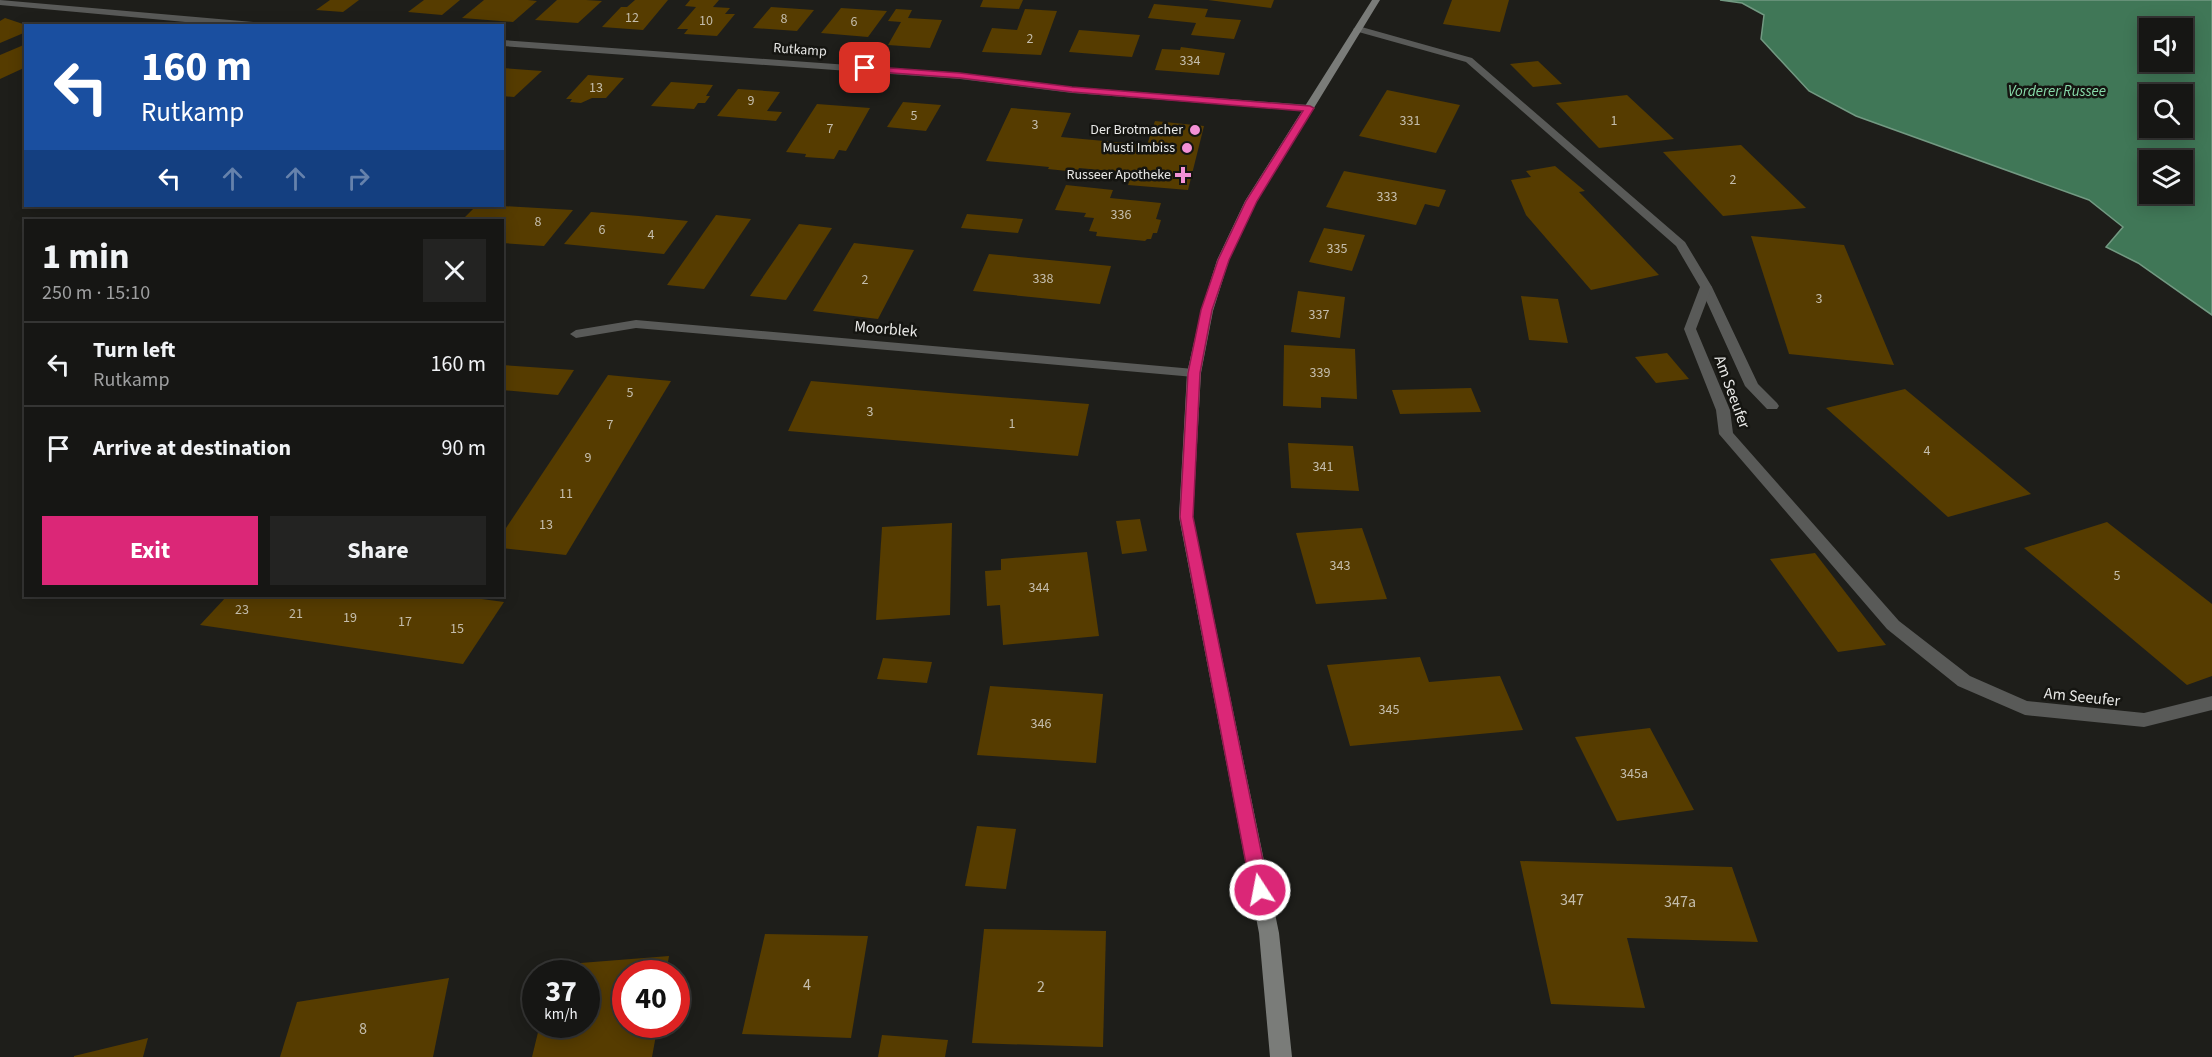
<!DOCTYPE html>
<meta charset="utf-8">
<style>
:root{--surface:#161614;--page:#232322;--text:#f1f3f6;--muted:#9e9fa0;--line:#353534;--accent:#db2777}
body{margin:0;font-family:"Source Sans 3",sans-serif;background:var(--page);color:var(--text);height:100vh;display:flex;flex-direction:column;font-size:22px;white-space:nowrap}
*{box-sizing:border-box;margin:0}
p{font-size:20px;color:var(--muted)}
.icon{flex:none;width:33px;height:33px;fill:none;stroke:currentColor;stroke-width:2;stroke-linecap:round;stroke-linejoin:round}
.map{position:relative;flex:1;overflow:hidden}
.side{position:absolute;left:24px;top:219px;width:480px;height:378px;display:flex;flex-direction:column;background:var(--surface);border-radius:0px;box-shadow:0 3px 15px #0003,0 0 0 2px var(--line)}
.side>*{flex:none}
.guide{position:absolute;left:24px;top:24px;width:480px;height:183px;border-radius:0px;box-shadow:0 3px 15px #0003,0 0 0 2px var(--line);background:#1a4fa0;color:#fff;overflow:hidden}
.buttons{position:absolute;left:2139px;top:18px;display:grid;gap:12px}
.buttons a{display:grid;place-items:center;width:54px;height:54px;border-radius:0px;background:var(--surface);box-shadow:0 3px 15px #0003,0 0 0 2px var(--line);font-size:30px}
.speed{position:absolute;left:522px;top:960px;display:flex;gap:12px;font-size:30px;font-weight:700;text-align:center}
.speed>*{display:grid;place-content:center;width:78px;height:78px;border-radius:50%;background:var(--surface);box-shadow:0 3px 15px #0003,0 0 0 2px var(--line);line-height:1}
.speed small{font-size:15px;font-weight:400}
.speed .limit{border:9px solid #d22;background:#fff;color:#111}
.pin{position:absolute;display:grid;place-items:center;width:51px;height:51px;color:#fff;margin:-26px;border-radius:12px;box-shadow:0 3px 9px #0006}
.me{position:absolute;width:66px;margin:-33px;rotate:349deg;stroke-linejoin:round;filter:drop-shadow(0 0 4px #0008)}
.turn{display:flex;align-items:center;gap:21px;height:126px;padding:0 18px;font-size:27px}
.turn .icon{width:78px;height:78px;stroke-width:2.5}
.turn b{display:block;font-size:42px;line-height:51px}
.lanes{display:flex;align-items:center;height:57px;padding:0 18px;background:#0003;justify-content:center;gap:30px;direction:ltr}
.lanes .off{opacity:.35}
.round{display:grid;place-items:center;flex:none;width:63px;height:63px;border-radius:0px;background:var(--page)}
.headline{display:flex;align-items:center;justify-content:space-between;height:102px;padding:0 18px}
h1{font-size:36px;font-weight:700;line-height:45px}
.action{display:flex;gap:12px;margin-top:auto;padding:12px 18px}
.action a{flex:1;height:69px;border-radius:0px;background:var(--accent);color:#fff;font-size:24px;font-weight:700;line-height:69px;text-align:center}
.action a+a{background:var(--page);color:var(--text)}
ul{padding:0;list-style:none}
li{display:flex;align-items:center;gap:18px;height:84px;padding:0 18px;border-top:2px solid var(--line)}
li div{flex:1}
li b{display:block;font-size:22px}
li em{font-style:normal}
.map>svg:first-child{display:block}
.water{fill:#407757;stroke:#729982;stroke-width:1.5;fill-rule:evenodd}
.building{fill:#563c00}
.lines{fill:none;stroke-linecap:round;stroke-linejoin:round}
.lane{fill:#595a58;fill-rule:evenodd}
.street{fill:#595a58;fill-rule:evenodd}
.secondary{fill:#7a7c79;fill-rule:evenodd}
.route{fill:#db2777;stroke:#8e194d;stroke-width:1.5}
.poi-dot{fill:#f391d5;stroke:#151511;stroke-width:2}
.labels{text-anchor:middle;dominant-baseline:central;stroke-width:5;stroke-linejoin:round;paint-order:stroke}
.number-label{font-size:14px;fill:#c4bdac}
.far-street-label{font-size:14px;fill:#e8e8e6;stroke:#151511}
.far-poi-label{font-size:14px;fill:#e8e8e6;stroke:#151511;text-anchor:end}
.far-water-label{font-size:15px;font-style:italic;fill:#88dbaa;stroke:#151511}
.street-label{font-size:16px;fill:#e8e8e6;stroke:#151511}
.near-number-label{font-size:16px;fill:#c4bdac}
</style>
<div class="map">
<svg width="2212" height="1057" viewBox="0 0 2212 1057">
<rect width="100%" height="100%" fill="#1e1e1a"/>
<path class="water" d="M1720 0H2212V315L2138 263 2106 247 2123 227 2089 200 1856 116 1809 91 1761 39 1764 15 1742 3ZM2150 28H2182V62H2150ZM2150 94H2182V128H2150ZM2150 160H2182V194H2150Z"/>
<g class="building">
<polygon points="330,0 359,0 343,12 316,10"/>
<polygon points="424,0 460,0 442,15 408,12"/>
<polygon points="484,0 528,0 537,1 513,22 462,18"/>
<polygon points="557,0 586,0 602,1 578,23 535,20"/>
<polygon points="635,0 668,0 643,30 602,27 621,7 627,7"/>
<polygon points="690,0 719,0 713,7 730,8 725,14 735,14 717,36 684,34 688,29 677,29 696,7 685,6"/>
<polygon points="983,0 1023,0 1019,9 980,7"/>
<polygon points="1208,0 1274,0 1271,8"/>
<polygon points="1452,0 1509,0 1500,32 1443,24"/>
<polygon points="1154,4 1208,9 1205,17 1241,20 1234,39 1191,35 1196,23 1148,18"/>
<polygon points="771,7 814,10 797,31 753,28"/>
<polygon points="841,8 887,11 868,37 821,33"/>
<polygon points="896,9 912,10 908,18 942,20 930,48 888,45 901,22 888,21"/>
<polygon points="1025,9 1057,11 1041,55 982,52 992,28 1017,30"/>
<polygon points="5,18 26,25 26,32 0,43 0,21"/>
<polygon points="1079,30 1140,35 1132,57 1069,52"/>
<polygon points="26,44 26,67 0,79 0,55"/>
<polygon points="1181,47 1225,53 1219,75 1155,70 1162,49 1180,50"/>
<polygon points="1538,61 1562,84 1533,87 1510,64"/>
<polygon points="502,68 542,71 514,97 502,96"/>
<polygon points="588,75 624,78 606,98 592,98 581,103 570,102 572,99 566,99"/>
<polygon points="671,82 713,85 706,96 710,96 705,103 698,103 694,109 651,106"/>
<polygon points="738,89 780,92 767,111 782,112 776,121 717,116"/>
<polygon points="1387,90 1460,105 1436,153 1359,136"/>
<polygon points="1627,95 1674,139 1599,148 1556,103"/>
<polygon points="903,102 941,105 926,131 887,127"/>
<polygon points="817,104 870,108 846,151 839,150 834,159 805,157 806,154 786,152"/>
<polygon points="1011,108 1071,113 1061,137 1147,145 1155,121 1204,126 1188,190 1128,185 1132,173 1079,168 1077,172 1048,169 1049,167 986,161"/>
<polygon points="1741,145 1806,208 1723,216 1663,152"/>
<polygon points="1555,166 1585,191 1579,192 1659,275 1591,290 1526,215 1511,180 1531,177 1526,171"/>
<polygon points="1344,171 1446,190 1439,207 1425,204 1416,225 1326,207"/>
<polygon points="1066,185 1113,190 1110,198 1161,203 1156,219 1161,220 1157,233 1153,233 1151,239 1147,239 1145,241 1096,236 1097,232 1089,231 1094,218 1084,217 1086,213 1055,210"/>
<polygon points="476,206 502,206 573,210 544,246 502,243 502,220 462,220"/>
<polygon points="591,212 639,216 688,221 664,254 564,244"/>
<polygon points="967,214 1023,219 1018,233 961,228"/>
<polygon points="716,215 751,219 704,289 667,285"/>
<polygon points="799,224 832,228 786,300 750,296"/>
<polygon points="1324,228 1365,235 1352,271 1309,262"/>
<polygon points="1751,236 1844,245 1894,365 1789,354"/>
<polygon points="854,243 914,250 878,319 813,311"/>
<polygon points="989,254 1111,266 1100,304 973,291"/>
<polygon points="1298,291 1345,297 1340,338 1291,332"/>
<polygon points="1521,296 1558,299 1568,343 1529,340"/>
<polygon points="1284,345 1355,349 1357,399 1321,397 1321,408 1283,406"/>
<polygon points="1667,353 1689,379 1656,383 1635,357"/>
<polygon points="502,365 574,370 558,395 502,390"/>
<polygon points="608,375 671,381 566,555 502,548 502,534"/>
<polygon points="811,381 949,393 1089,404 1078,456 788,431"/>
<polygon points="1471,388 1481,412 1400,414 1392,390"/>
<polygon points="1905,389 2031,494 1948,517 1826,408"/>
<polygon points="1288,443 1353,446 1359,491 1291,488"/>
<polygon points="1140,519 1147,551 1122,554 1116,521"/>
<polygon points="2107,522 2212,604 2212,676 2187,685 2024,548"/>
<polygon points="952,523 950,615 876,620 882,527"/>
<polygon points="1362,528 1387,599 1316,604 1296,533"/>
<polygon points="1087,552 1099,636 1003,645 1000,605 987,606 985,571 1001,570 1001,559"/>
<polygon points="1815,553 1886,645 1838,652 1770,559"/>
<polygon points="227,596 459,596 504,602 463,664 200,625"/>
<polygon points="1420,657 1429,682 1500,676 1523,730 1350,746 1327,665"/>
<polygon points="883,658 932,662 927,683 877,679"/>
<polygon points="990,686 1103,694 1096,763 977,755"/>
<polygon points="1650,728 1694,810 1617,821 1575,737"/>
<polygon points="977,826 1016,829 1006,889 965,886"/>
<polygon points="1520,861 1732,867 1758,942 1627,938 1645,1008 1551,1004"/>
<polygon points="984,929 1106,931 1103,1047 972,1043"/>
<polygon points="765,934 868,936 851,1038 742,1034"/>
<polygon points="669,956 666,974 626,974 626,1024 658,1024 652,1057 532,1057 540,1024 586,1024 586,974 553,974 555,965"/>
<polygon points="449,978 433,1057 280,1057 297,1002"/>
<polygon points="882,1035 948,1040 945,1057 878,1057"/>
<polygon points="148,1038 143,1057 74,1057 74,1056"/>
</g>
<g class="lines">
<polygon class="lane" points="1706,283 1712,287 1758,384 1777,403 1779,406 1777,409 1767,409 1745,386 1700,287"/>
<g class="street">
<polygon points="0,0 264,23 268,26 229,26 0,5"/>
<polygon points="1358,26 1472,58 1685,242 1712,287 1696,329 1730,410 1733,433 1899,621 1970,676 2027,701 2144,713 2212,696 2212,710 2144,727 2025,715 1958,686 1887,629 1719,434 1716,410 1684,329 1700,287 1676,246 1466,62 1355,31 1353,29"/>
<polygon points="502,40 960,73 1072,87 1310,105 1315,108 1310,111 1072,93 960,79 502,46"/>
<polygon points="636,320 1194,369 1201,373 1194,377 636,328 576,338 570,334 576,330"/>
</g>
<polygon class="secondary" points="1372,0 1380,0 1257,201 1229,260 1213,311 1201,373 1193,517 1279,933 1292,1057 1270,1057 1259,933 1179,517 1187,373 1201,311 1217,260 1245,201"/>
</g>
<polygon class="route" points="862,66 960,73 1072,87 1310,106 1314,108 1257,201 1229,260 1212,310 1200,373 1193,517 1269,890 1266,896 1260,898 1254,896 1251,890 1180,517 1188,373 1201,310 1218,260 1246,201 1303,111 1072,92 960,78 865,71 862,70"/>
<g class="poi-dot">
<circle cx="1195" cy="130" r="6"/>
<circle cx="1187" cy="148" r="6"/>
<path d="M1180 166h6v6h6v6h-6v6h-6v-6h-6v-6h6z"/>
</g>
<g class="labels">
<g class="number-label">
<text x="632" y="18">12</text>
<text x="784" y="19">8</text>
<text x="706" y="21">10</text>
<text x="854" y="22">6</text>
<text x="1030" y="39">2</text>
<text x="1190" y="61">334</text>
<text x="596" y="88">13</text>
<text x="751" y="101">9</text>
<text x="914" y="116">5</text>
<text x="1410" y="121">331</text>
<text x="1614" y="121">1</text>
<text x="1035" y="125">3</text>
<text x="830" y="129">7</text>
<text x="1733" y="180">2</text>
<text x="1387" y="197">333</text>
<text x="1121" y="215">336</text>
<text x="538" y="222">8</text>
<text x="602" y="230">6</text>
<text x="651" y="235">4</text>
<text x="1337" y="249">335</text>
<text x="1043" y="279">338</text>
<text x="865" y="280">2</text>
<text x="1819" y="299">3</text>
<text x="1319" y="315">337</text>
<text x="1320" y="373">339</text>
<text x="630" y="393">5</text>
<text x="870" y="412">3</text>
<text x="1012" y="424">1</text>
<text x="610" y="425">7</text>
<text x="1927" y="451">4</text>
<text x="588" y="458">9</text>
<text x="1323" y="467">341</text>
<text x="566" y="494">11</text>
<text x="546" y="525">13</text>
<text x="1340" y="566">343</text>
<text x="2117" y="576">5</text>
<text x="1039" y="588">344</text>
<text x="242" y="610">23</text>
<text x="296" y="614">21</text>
<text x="350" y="618">19</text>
<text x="405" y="622">17</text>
<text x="457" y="629">15</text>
<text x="1389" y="710">345</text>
<text x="1041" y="724">346</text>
<text x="1634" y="774">345a</text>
</g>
<g class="far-street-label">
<text transform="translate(800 50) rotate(4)">Rutkamp</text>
</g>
<g class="far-poi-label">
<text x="1183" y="130">Der Brotmacher</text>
<text x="1175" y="148">Musti Imbiss</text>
<text x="1171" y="175">Russeer Apotheke</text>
</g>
<g class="far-water-label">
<text x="2057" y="91">Vorderer Russee</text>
</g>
<g class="street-label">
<text transform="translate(886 329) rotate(5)">Moorblek</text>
<text transform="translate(1732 392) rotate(70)">Am Seeufer</text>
<text transform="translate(2082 697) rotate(6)">Am Seeufer</text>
</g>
<g class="near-number-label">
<text x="1572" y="900">347</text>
<text x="1680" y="902">347a</text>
<text x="807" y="985">4</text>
<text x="1041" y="987">2</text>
<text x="363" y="1029">8</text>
</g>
</g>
</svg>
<div class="buttons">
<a><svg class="icon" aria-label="sound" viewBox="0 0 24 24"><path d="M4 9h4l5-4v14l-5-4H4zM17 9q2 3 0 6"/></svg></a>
<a><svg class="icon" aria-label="search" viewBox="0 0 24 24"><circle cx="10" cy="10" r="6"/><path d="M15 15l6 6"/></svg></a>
<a><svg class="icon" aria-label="layers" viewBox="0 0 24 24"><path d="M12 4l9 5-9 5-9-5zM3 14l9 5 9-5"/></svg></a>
</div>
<div class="speed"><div>37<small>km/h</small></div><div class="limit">40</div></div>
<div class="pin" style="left:865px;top:68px;background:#d93025"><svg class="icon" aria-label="arrive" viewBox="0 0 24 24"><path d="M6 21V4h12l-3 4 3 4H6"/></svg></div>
<svg class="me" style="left:1260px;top:890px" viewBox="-20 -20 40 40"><circle r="17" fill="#db2777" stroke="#fff" stroke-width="3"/><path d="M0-11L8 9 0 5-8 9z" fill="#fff"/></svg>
<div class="guide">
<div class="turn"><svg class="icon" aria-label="left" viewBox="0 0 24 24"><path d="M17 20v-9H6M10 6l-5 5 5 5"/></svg><div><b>160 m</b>Rutkamp</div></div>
<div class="lanes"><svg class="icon" aria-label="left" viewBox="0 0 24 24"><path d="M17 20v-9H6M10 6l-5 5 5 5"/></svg><svg class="icon off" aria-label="ahead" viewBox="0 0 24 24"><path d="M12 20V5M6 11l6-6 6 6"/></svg><svg class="icon off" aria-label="ahead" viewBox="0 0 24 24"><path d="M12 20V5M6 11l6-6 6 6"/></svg><svg class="icon off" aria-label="right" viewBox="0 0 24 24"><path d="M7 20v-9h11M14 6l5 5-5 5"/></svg></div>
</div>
<section class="side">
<div class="headline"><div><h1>1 min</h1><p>250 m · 15:10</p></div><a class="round"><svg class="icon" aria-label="close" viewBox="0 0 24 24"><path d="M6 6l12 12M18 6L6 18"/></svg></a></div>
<ul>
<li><svg class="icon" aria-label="left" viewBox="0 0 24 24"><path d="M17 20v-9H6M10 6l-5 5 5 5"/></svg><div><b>Turn left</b><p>Rutkamp</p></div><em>160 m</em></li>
<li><svg class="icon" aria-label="arrive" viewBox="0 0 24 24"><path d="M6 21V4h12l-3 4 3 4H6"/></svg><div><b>Arrive at destination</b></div><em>90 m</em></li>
</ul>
<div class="action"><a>Exit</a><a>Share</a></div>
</section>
</div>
